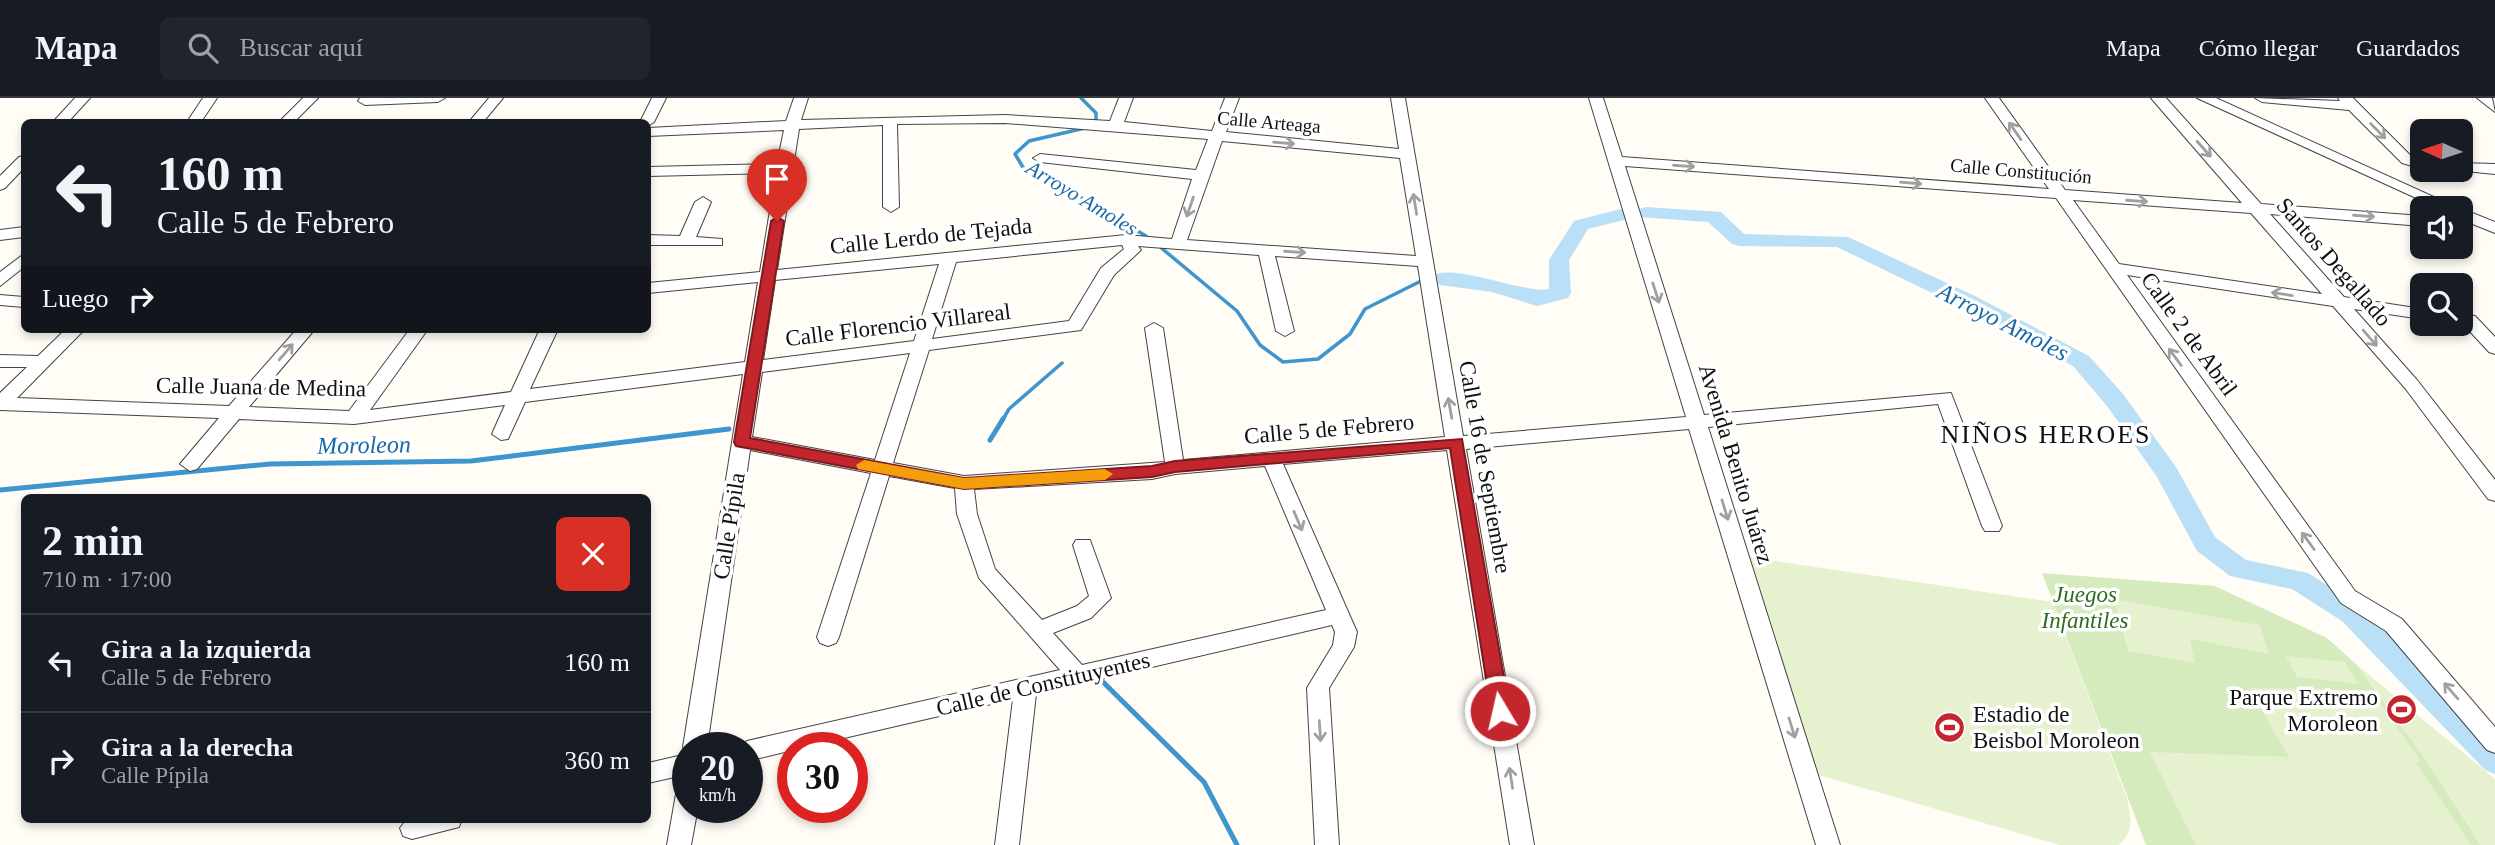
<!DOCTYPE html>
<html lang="es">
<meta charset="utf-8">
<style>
:root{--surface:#171b24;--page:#20242c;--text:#f1f3f6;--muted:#9ea1a6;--line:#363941}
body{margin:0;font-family:Georgia,serif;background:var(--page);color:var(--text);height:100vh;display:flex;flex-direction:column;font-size:26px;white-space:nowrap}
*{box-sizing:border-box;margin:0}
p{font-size:23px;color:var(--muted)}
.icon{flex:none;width:38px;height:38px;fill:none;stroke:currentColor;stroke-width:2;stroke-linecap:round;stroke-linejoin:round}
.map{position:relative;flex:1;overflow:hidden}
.details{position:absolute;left:21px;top:396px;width:630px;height:329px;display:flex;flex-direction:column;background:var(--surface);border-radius:10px;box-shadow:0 4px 10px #0003}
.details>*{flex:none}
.banner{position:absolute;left:21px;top:21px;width:630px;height:214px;border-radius:10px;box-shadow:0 4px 10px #0003;background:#171b24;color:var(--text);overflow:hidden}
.needle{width:46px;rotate:273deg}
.buttons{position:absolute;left:2410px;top:21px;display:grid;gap:14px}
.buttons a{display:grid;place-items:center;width:63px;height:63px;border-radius:10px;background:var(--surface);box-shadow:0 4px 10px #0003;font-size:35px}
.speed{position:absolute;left:672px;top:634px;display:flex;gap:14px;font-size:35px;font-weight:700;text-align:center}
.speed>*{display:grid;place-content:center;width:91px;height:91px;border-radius:50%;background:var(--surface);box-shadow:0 4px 10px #0003;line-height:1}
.speed small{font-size:18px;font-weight:400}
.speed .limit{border:10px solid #d22;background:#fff;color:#111}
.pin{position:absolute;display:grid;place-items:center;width:60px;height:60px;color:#fff;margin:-72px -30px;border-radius:50% 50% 50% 0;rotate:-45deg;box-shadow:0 0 7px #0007}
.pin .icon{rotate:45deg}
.me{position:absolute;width:77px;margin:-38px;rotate:351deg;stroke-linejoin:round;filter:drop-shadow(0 0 5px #0008)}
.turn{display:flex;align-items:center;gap:24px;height:147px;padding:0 21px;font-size:32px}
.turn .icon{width:91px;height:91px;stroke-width:2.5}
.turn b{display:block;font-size:49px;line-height:60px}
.then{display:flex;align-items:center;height:66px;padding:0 21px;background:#0003;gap:14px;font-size:26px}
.round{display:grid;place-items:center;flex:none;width:74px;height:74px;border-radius:10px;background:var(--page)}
.summary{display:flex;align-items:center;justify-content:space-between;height:119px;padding:0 21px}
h1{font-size:42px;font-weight:700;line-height:52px}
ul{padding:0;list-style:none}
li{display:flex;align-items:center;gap:21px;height:98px;padding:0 21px;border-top:2px solid var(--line)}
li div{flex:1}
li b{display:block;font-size:26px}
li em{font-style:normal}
header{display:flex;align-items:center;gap:42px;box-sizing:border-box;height:98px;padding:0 35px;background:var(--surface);border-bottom:2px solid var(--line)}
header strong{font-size:33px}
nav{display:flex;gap:38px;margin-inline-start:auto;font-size:24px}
.search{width:490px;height:63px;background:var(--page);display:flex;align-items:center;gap:18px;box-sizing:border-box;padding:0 24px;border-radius:10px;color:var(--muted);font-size:26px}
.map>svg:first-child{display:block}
.green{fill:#d5ebbd}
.pitch{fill:#e6f2cf}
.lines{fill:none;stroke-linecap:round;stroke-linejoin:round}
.stream-far1{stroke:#3f96cf;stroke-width:3.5}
.stream{stroke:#3f96cf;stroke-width:5}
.river{fill:#b9e0f7;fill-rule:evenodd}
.minor-casing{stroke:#444;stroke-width:2}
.minor{fill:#fff;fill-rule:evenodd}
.oneway{stroke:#a0a0a0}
.route{fill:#c4262e;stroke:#7f191e;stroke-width:2}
.slow{fill:#f59e0b}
.labels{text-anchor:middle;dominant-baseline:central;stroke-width:7;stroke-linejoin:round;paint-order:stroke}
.far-street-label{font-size:19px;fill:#111;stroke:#fff}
.far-water-label{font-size:21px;font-style:italic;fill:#1768a6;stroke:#fff}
.street-label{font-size:23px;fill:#111;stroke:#fff}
.park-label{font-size:23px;font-style:italic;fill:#2f6b1f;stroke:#fff}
.poi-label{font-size:23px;fill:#111;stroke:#fff;text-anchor:end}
.water-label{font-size:24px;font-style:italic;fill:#1768a6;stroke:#fff}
.quarter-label{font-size:26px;letter-spacing:2px;fill:#111;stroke:#fff}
</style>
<header>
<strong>Mapa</strong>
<div class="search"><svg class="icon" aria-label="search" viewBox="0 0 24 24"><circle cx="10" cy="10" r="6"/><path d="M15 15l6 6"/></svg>Buscar aquí</div>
<nav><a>Mapa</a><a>Cómo llegar</a><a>Guardados</a></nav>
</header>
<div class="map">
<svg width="2495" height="747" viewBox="0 0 2495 747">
<rect width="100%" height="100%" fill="#fffdf5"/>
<polygon class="green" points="2042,475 2215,488 2327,540 2357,567 2423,658 2481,747 2146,747"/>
<g class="pitch">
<path d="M1748 459 2053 504 2128 703C2131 722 2134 732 2119 747H2060L1815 676Z"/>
<polygon points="2114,501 2260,527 2269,556 2190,541 2195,565 2128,553"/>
<polygon points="2286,558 2345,564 2358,586 2297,579"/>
<polygon points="2357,567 2495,681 2495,747 2481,747 2423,658"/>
<polygon points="2249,590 2371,592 2421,664 2416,665 2471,747 2196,747 2150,654 2289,659"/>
</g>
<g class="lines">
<g class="stream-far1">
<polyline points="1081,0 1096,15 1096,21"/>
<polyline points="1085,30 1029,43 1015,56 1024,71 1068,92 1146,138"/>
<polyline points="1159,148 1237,213 1260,247 1283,264 1318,261 1350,236 1365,211 1421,183"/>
<polyline points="1002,323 1009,311 1062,265"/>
</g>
<g class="stream">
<polyline points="990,342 1003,321"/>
<polyline points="0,392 270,366 471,363 729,331"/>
<polyline points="1100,581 1204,684 1237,747"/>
</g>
<g class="river">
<polygon points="1646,109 1721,114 1744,136 1848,139 1977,199 2089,258 2123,296 2176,369 2215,439 2246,462 2308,475 2362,509 2495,643 2495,676 2485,672 2342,523 2292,491 2230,478 2197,453 2157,379 2107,308 2073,268 1961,209 1837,149 1739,148 1732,146 1708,124 1639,119 1636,115 1639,111"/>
<path d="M1621 111 1631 117 1628 121 1588 131 1569 162 1571 195 1568 200 1537 208 1492 194 1440 187 1429 181C1444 160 1525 197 1549 191V162L1574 123Z"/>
</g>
<defs>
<g id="minor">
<polygon points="75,0 90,0 68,24 53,24"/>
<polygon points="203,0 217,0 201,24 187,24"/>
<polygon points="303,0 318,0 294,24 279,24"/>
<polygon points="360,0 445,0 438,4 365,7 358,3"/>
<polygon points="489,0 503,0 483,24 469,24"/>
<polygon points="652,0 666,0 654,24 648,28 648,24 640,24"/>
<path d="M794 0H808L801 22 1005 17 1110 23 1119 0H1133L1124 24 1212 33 1225 0H1239L1226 34 1399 51 1391 0H1405L1463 338 1686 319 1589 0H1603L1622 59 2049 91 1985 0H1999L2065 92 2242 105 2151 0H2166L2261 106 2422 118V128L2270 116 2344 199 2422 211V221L2354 211 2417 282 2495 382V403L2488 401 2405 290 2333 208 2127 177 2355 493 2402 521 2495 629V655L2487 652 2386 533 2341 505 2056 100 1625 68 1704 317 1951 295 2002 428 1999 433H1985L1982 428 1938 306 1708 329 1840 747H1816L1689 331 1466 351 1534 747H1510L1447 352 1283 366 1357 534 1354 549 1329 590 1339 747H1315L1307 590 1333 547 1335 534 1332 527 1036 596 1019 747H995L1013 601 805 649H793V652L747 663V649H737L747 643 1060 572 979 480 957 416 955 390 889 378 839 539 836 545 828 548 820 545 817 539 871 375 750 352 707 649H688V676L648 685V665L687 656 683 649 743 276 525 304 508 341 501 342 492 336 505 307 354 326 239 321 197 371 190 373 180 366 219 320 0 312V295L27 269H0V257L38 258 66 231H85L17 300 229 308 297 231H315L249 309 349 313 410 231H428L370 312 511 294 540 231H558L530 291 745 264 758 184 648 195V185L760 174 776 75 648 78V69L777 66 784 32 648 38V30L786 23ZM1005 25 1208 41 1196 72 1040 56 1033 60 1040 64 1192 81 1172 141 1126 137 777 172 799 31 883 27V109L891 114 899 109 897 26ZM1222 43 1400 60 1416 158 1187 142ZM2073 102 2251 115 2322 196 2119 166ZM1122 147 1124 151 1101 170 1069 223 932 241 956 164ZM1138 148 1259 157 1276 233 1285 238 1294 233 1275 158 1418 168 1445 339 1183 362 1163 230 1154 225 1145 230 1165 364 964 378 893 365 929 252 1081 232 1114 177 1141 152ZM939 166 914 243 763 262 775 182ZM910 255 875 362 752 339 762 274ZM1265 368 1326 512 1082 567 1053 535 1091 520 1111 500 1090 442H1076L1073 447 1089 498 1077 508 1042 522 995 471 977 416 974 391 1152 381 1175 376Z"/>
<polygon points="2197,0 2216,0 2458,110 2438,110"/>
<polygon points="2255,0 2340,3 2338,0 2353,0 2412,59 2422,62 2422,71 2402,65 2349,12 2262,4"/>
<polygon points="2477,0 2492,0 2495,14"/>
<polygon points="24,58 24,70 5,90 0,92 0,78 19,59"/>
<polygon points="2460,65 2495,66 2495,76 2455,72 2460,72"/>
<polygon points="703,99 711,104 696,139 722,141 722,147 648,147 648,137 680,138 695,104"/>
<polygon points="2460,110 2495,124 2495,135 2460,121"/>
<polygon points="24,129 24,139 0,142 0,132"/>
<polygon points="24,156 24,169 0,188 0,174"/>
<polygon points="0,197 24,199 24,209 0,207"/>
<polygon points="2469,217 2475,218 2495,239 2495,256 2489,254 2463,226 2460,222 2463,218"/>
<polygon points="688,686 688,709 698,709 691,747 667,747 676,696 680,689"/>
<polygon points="407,721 462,721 459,729 412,741 403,738 400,730"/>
</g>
</defs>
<use href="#minor" class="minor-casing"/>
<use href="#minor" class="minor"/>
</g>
<defs><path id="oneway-shaft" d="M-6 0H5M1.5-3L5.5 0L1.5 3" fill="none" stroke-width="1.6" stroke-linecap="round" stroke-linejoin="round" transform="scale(1.75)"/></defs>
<g class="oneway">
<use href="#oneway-shaft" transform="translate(2015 33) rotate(-125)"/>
<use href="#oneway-shaft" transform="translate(2378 33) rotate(45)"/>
<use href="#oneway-shaft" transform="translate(1284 45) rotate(5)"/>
<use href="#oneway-shaft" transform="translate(2204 51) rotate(48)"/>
<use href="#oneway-shaft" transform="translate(1684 68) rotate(4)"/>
<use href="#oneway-shaft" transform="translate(1911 85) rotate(5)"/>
<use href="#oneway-shaft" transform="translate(2137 103) rotate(4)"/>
<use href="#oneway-shaft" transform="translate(1415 106) rotate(-99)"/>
<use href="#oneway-shaft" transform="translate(1190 109) rotate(109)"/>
<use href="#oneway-shaft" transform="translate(2364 118) rotate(4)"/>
<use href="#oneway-shaft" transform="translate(1295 154) rotate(4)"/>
<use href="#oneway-shaft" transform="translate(1656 195) rotate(72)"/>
<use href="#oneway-shaft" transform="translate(2282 196) rotate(-171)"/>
<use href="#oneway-shaft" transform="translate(2370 240) rotate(49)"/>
<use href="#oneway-shaft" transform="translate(286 254) rotate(-49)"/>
<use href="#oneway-shaft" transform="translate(2175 259) rotate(-126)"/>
<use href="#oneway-shaft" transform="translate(1450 310) rotate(-100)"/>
<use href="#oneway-shaft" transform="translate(1725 412) rotate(73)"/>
<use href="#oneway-shaft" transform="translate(1298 423) rotate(67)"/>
<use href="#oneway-shaft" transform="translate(2308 443) rotate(-126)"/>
<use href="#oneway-shaft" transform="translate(2451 593) rotate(-131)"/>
<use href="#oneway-shaft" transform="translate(1792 630) rotate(73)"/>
<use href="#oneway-shaft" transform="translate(1320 633) rotate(86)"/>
<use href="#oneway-shaft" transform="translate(1511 680) rotate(-99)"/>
</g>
<polygon class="route" points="777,119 784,123 750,340 964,380 1152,368 1175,363 1462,341 1510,613 1507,618 1494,618 1491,613 1450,350 1175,374 1152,379 964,391 736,348 734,344 771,123"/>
<polygon class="slow" points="864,362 964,380 1105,371 1113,376 1105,382 964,391 858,371 856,367"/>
<defs>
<symbol id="stadium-disc" viewBox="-11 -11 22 22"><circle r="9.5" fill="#c4262e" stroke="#fff"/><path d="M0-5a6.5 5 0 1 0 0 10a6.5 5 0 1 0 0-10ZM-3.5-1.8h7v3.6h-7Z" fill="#fff"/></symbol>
</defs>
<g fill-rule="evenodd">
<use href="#stadium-disc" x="2384" y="594" width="35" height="35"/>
<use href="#stadium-disc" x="1932" y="612" width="35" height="35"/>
</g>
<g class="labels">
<g class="far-street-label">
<text transform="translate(1269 24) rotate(5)">Calle Arteaga</text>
<text transform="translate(2021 73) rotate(5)">Calle Constitución</text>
</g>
<g class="far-water-label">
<text transform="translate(1082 100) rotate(31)">Arroyo Amoles</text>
</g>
<g class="street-label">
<text transform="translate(931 138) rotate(-6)">Calle Lerdo de Tejada</text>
<text transform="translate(2334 164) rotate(49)">Santos Degallado</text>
<text transform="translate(898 227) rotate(-7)">Calle Florencio Villareal</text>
<text transform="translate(2189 236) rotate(54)">Calle 2 de Abril</text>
<text transform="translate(261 289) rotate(1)">Calle Juana de Medina</text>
<text transform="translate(1329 331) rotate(-5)">Calle 5 de Febrero</text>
<text transform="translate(1736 366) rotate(73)">Avenida Benito Juárez</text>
<text transform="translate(1485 369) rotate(80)">Calle 16 de Septiembre</text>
<text transform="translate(729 428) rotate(-81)">Calle Pípila</text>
<text transform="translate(1043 586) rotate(-13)">Calle de Constituyentes</text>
</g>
<g class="park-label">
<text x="2085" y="496">Juegos<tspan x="2085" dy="26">Infantiles</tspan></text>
</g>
<g class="poi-label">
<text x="2378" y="599">Parque Extremo<tspan x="2378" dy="26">Moroleon</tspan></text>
<text x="1973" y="616" text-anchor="start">Estadio de<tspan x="1973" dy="26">Beisbol Moroleon</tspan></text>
</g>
<g class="water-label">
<text transform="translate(2003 224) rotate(27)">Arroyo Amoles</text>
<text transform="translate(364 347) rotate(-1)">Moroleon</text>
</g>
<g class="quarter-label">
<text x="2046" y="336">NIÑOS HEROES</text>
</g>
</g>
</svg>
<div class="buttons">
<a><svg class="needle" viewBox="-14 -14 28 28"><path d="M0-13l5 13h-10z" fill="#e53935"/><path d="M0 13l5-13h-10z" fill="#9ea1a6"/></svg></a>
<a><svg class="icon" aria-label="sound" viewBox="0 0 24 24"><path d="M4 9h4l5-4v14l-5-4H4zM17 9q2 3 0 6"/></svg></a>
<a><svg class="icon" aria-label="search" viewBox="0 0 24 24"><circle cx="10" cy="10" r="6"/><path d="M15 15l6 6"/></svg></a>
</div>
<div class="speed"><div>20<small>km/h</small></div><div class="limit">30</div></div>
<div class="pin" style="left:777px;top:123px;background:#d93025"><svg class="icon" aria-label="arrive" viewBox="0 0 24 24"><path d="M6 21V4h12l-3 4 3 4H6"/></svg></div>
<svg class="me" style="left:1500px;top:613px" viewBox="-20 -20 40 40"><circle r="17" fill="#c4262e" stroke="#fff" stroke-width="3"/><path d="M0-11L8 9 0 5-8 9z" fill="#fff"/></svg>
<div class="banner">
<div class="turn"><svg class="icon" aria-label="left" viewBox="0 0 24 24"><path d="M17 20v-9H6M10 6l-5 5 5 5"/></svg><div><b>160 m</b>Calle 5 de Febrero</div></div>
<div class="then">Luego<svg class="icon" aria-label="right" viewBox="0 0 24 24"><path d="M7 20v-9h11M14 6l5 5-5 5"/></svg></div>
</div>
<section class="details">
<div class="summary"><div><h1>2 min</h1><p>710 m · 17:00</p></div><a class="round" style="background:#d93025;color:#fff"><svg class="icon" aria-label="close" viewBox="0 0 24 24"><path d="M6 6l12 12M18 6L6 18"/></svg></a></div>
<ul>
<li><svg class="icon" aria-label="left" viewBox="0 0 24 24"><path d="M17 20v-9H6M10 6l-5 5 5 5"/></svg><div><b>Gira a la izquierda</b><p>Calle 5 de Febrero</p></div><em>160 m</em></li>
<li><svg class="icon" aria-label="right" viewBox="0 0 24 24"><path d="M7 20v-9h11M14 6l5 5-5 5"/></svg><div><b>Gira a la derecha</b><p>Calle Pípila</p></div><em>360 m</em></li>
</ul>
</section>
</div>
